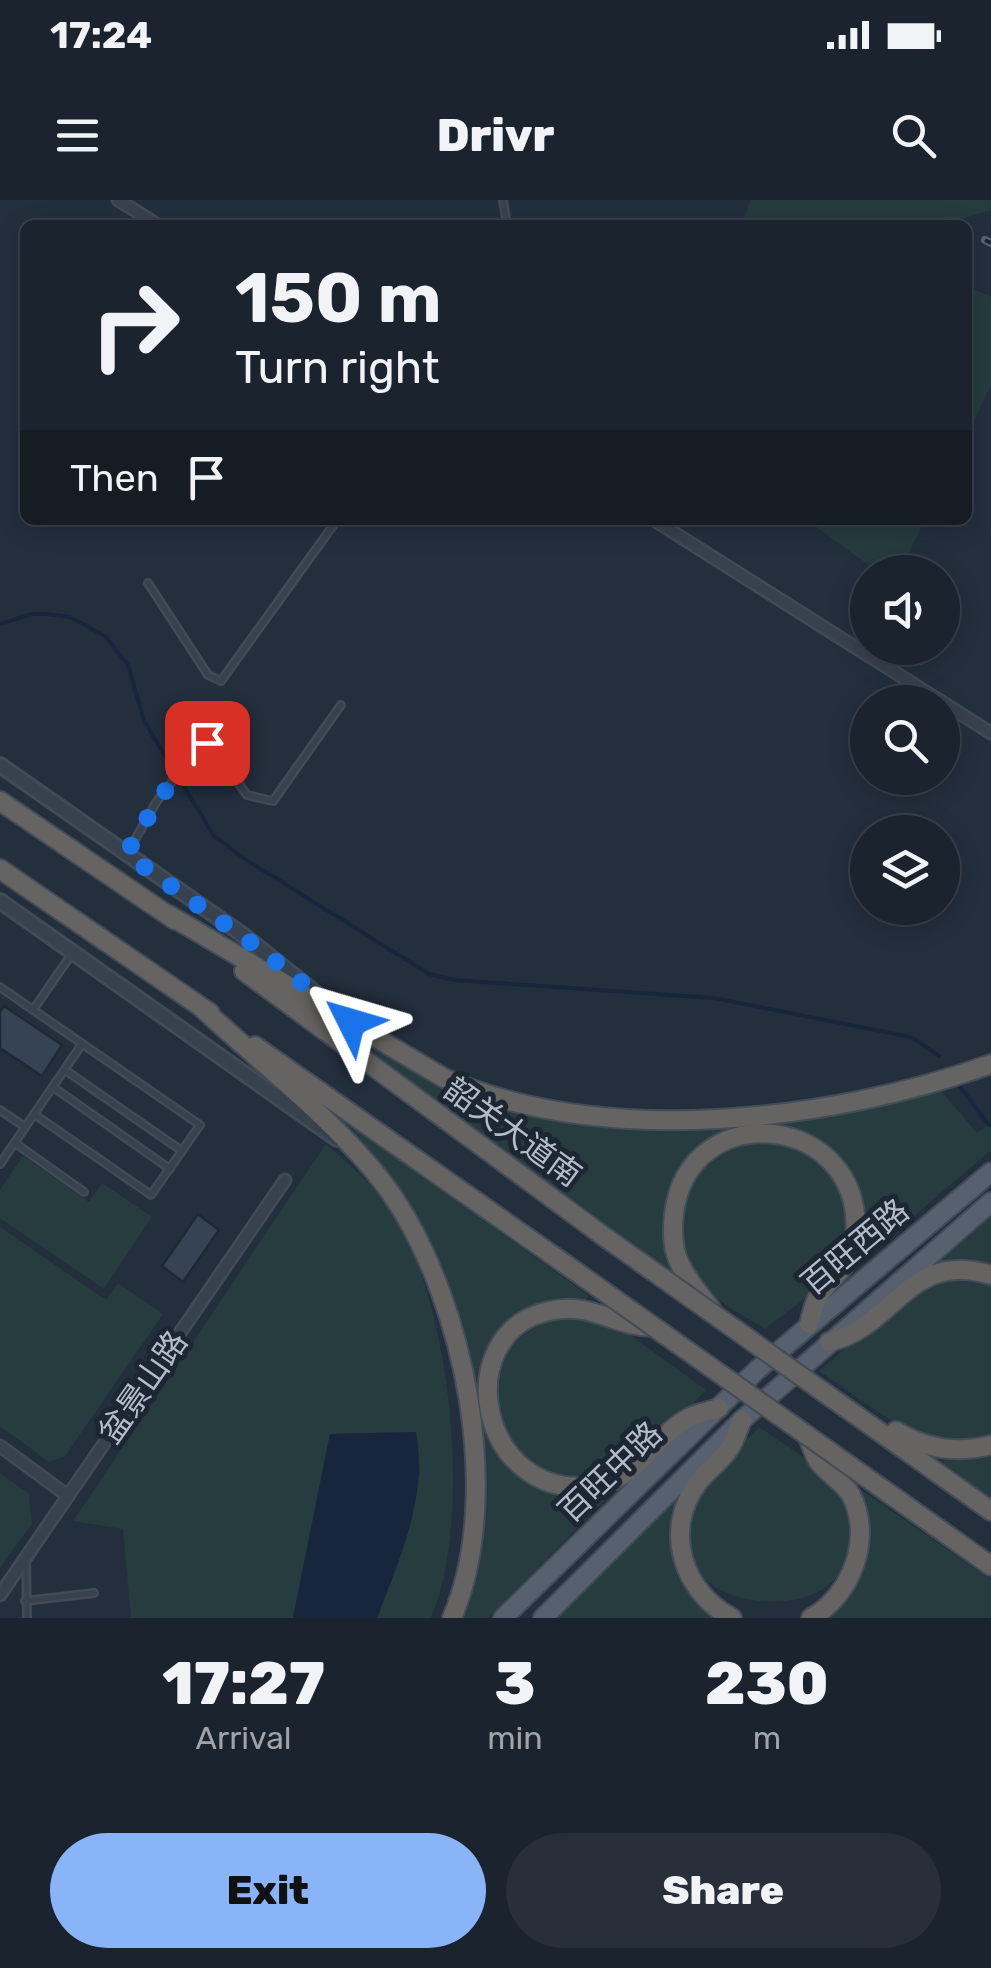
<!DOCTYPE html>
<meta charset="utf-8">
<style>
:root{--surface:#1b232e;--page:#282f3a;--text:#f1f3f6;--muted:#a0a4aa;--line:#39404a;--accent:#8ab4f8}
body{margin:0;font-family:Rubik,"Noto Sans SC",sans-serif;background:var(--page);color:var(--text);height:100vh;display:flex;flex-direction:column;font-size:38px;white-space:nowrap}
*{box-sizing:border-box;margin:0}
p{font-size:32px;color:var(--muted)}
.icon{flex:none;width:55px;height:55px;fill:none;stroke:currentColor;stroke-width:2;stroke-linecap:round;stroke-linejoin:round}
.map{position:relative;height:1418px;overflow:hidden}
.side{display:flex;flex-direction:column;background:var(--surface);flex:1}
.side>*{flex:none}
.hud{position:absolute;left:20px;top:20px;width:952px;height:305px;border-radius:15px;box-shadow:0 5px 25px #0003,0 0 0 2px var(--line);background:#1b232e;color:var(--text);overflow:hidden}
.controls{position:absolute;left:850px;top:355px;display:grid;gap:20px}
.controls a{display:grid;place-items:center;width:110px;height:110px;border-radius:50%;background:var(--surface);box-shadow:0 5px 25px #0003,0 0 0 2px var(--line);font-size:50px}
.pin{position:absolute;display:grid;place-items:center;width:85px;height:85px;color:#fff;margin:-42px;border-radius:20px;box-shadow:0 5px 15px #0006}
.me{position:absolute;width:110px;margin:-55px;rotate:310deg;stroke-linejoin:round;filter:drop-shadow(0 0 8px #0008)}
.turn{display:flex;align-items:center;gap:35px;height:210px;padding:0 50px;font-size:45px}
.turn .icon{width:130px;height:130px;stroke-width:2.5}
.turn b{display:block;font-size:70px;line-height:85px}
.then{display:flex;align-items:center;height:95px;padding:0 50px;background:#0003;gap:20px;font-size:38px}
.eta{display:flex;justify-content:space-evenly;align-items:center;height:170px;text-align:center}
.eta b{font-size:60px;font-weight:800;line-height:70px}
.action{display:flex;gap:20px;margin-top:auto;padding:20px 50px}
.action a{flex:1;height:115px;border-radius:60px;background:var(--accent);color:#111;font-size:40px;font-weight:800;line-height:115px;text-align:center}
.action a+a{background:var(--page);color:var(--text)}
.status{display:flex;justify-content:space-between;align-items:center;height:70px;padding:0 50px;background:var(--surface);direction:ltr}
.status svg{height:28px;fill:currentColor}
header{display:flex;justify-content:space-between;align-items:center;height:130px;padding:0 50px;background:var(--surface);font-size:45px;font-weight:800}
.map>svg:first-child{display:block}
.green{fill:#263c3f}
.water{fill:#17263c}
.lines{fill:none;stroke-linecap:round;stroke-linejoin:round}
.stream{stroke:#17263c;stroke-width:4}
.building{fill:#364354;stroke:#1f2835;stroke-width:2.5}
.service-casing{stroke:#414a57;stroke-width:10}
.minor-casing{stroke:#414a57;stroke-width:15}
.tertiary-casing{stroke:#414a57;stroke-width:18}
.primary-casing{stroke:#414a57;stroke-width:22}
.trunk-casing{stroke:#434c59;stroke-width:22}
.service{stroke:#38414e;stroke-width:5}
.minor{stroke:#38414e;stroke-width:10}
.tertiary{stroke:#38414e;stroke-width:12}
.primary{stroke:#56606e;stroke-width:18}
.trunk{stroke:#656462;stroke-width:18}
.rail-casing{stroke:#5a6575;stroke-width:8}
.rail{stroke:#1d2633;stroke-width:4;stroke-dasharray:11;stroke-linecap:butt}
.trunk-bridge-casing{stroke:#434c59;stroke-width:22;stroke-linecap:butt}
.trunk-bridge{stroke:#656462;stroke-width:18}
.route{stroke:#1a73e8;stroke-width:18;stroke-dasharray:0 32.4}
.labels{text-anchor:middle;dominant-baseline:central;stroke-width:10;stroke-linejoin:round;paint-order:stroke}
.street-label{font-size:32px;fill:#b4bcc9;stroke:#1d2633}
</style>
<div class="status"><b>17:24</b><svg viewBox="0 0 49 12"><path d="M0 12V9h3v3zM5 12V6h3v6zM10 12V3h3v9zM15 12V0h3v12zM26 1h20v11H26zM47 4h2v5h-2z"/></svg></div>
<header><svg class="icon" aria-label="menu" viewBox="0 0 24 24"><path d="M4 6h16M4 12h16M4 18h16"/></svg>Drivr<svg class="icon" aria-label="search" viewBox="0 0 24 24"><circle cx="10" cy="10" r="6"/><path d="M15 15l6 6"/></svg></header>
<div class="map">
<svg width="991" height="1418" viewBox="0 0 991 1418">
<rect width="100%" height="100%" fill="#242f3e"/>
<g class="green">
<polygon points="751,0 991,0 991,10 941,25 741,25"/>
<polygon points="968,86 991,97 991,185 968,233"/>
<polygon points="807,320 925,320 899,372 878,372"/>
<path d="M341 828C374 840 404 865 436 882 500 916 583 927 656 928L871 906 940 890 977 933 991 923V950L858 1064C856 1054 861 1046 863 1035 865 1018 862 999 855 982 815 893 677 915 665 1016 663 1034 665 1052 673 1068L668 1070 344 838 337 831Z"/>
<path d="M340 918 589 1096 586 1099C497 1105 509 1140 483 1214 496 1257 525 1292 572 1295 586 1296 600 1292 612 1293L488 1418H458L477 1358 456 1118Z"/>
<path d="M763 942C818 945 847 978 847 1032 846 1044 844 1060 837 1069 821 1090 785 1112 765 1129 743 1115 711 1100 697 1078 656 1018 693 949 763 942Z"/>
<path d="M326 944C355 969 383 994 402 1029 452 1123 472 1320 431 1418H377L420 1273 416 1232 330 1234 293 1418H131L123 1329 73 1321Z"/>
<polygon points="23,956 89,1002 102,983 152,1017 104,1089 0,1018 0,990"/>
<polygon points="991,1014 991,1068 931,1066"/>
<polygon points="0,1027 106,1100 118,1083 163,1114 65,1256 49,1262 0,1226"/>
<path d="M942 1079 991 1084V1237C934 1264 864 1200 819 1171L921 1084Z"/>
<path d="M566 1116 615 1124 706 1190C675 1221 642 1264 600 1279 513 1310 434 1148 566 1116Z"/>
<path d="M759 1227C788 1247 820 1265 841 1295 848 1305 850 1319 851 1331 857 1418 728 1418 695 1368 684 1340 687 1315 702 1288 715 1266 741 1246 759 1227Z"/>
<polygon points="991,1254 991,1298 943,1265 944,1260"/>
<polygon points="0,1273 29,1294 32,1324 0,1367"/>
<path d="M857 1287 991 1380V1418H825C864 1385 873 1336 857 1287Z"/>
<path d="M677 1299C667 1344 679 1389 715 1418H558Z"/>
</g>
<path class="water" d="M416 1232C428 1297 400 1358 377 1418H293L330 1234Z"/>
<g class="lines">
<g class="stream">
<polyline points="0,424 32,414 47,414 70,417 105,436 128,465 144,521 214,636 245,659 429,774 454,780 714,798 911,837 939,856"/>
<polyline points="957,883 989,925"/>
</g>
</g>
<g class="building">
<polygon points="4,806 62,845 42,876 0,848 0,812"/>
<polygon points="198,1014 219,1030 183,1082 162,1066"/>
</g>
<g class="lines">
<defs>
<g id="service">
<polyline points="503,0 507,25"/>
<polyline points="148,383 208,475 221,481 337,320"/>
<polyline points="129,650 157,601 202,543 211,545 247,595 273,601 341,505"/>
<polyline points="0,787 200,925 151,995 34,914"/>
<polyline points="33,810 71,755"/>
<polyline points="65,870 182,951"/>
<polyline points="53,887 170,969"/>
<polyline points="0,910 25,927"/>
<polyline points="15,943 84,992"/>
<polyline points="0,964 82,844"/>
<polyline points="26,1360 27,1418"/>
<polyline points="25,1401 94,1393"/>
</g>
<g id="minor">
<polyline points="118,0 158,25"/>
<polyline points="654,320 991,533"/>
<polyline points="0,1246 68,1296"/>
<polyline points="0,1395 285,980"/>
</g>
<g id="tertiary">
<polyline points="0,565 243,735 322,798"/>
<polyline points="0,701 337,939"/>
</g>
<g id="primary">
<polyline points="503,1418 758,1169 991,972"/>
<polyline points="543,1418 742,1220 991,1002"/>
</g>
<g id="trunk">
<polyline points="0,601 175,720"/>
<polyline points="0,669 210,813"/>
<path d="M169 715 444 878C604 948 830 922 991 864"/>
<polyline points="244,771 602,1035"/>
<path d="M202 808C261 863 348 931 392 995 465 1102 504 1296 452 1418"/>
<polyline points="255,846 575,1071"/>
<path d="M712 1110C701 1096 689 1082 681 1066 672 1050 672 1032 674 1014 688 894 867 913 855 1038 852 1065 834 1075 819 1095 814 1102 812 1114 809 1124"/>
<path d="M653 1127C614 1127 592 1101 549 1111 447 1133 479 1306 598 1285 639 1278 656 1234 690 1217 698 1213 709 1211 719 1208"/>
<path d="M829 1142C894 1128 909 1049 991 1075"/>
<polyline points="870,1225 991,1311"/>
<path d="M896 1231C926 1249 957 1254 991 1245"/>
<path d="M809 1240C812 1246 814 1255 818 1261 827 1274 843 1281 851 1295 873 1338 852 1395 811 1418"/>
<polyline points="932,1324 991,1366"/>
<path d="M732 1418C683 1392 663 1331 697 1284 706 1271 721 1262 729 1249 735 1241 738 1229 742 1220"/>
</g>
</defs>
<use href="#service" class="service-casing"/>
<use href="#minor" class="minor-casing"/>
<use href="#tertiary" class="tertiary-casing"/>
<use href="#primary" class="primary-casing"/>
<use href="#trunk" class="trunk-casing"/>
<use href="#service" class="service"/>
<use href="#minor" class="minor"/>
<use href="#tertiary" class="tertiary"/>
<use href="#primary" class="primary"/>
<use href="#trunk" class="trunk"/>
<defs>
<polyline id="rail" points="985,40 991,43"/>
</defs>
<use href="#rail" class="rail-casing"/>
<use href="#rail" class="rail"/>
<defs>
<g id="trunk-bridge">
<polyline points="602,1035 870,1225"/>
<polyline points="575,1071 932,1324"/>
</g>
</defs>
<use href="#trunk-bridge" class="trunk-bridge-casing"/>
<use href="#trunk-bridge" class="trunk-bridge"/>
</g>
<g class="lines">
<polyline class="route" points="207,543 200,545 157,602 126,654 260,749 351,822"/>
</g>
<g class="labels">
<g class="street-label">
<text transform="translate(513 932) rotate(36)">韶关大道南</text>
<text transform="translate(855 1047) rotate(-40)">百旺西路</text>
<text transform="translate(143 1187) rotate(-55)">盆景山路</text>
<text transform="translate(610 1272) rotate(-44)">百旺中路</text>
</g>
</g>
</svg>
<div class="controls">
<a><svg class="icon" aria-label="sound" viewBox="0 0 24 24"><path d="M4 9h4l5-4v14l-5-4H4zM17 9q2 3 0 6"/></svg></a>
<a><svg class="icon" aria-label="search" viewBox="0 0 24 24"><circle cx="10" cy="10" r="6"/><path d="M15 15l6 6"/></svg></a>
<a><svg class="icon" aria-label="layers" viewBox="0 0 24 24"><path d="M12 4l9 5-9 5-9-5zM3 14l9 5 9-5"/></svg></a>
</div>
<div class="pin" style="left:207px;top:543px;background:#d93025"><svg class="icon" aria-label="arrive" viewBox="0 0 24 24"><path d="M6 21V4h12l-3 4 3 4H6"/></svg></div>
<svg class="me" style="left:351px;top:822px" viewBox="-20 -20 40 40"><path d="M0-17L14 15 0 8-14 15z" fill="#1a73e8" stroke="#fff" stroke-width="4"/></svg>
<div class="hud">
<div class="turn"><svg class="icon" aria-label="right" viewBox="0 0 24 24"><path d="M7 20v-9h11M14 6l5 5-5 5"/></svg><div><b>150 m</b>Turn right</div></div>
<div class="then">Then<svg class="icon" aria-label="arrive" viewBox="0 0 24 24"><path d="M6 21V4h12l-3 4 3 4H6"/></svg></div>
</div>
</div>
<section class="side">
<div class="eta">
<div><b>17:27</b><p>Arrival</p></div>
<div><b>3</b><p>min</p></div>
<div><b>230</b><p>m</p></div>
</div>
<div class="action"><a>Exit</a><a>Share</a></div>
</section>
